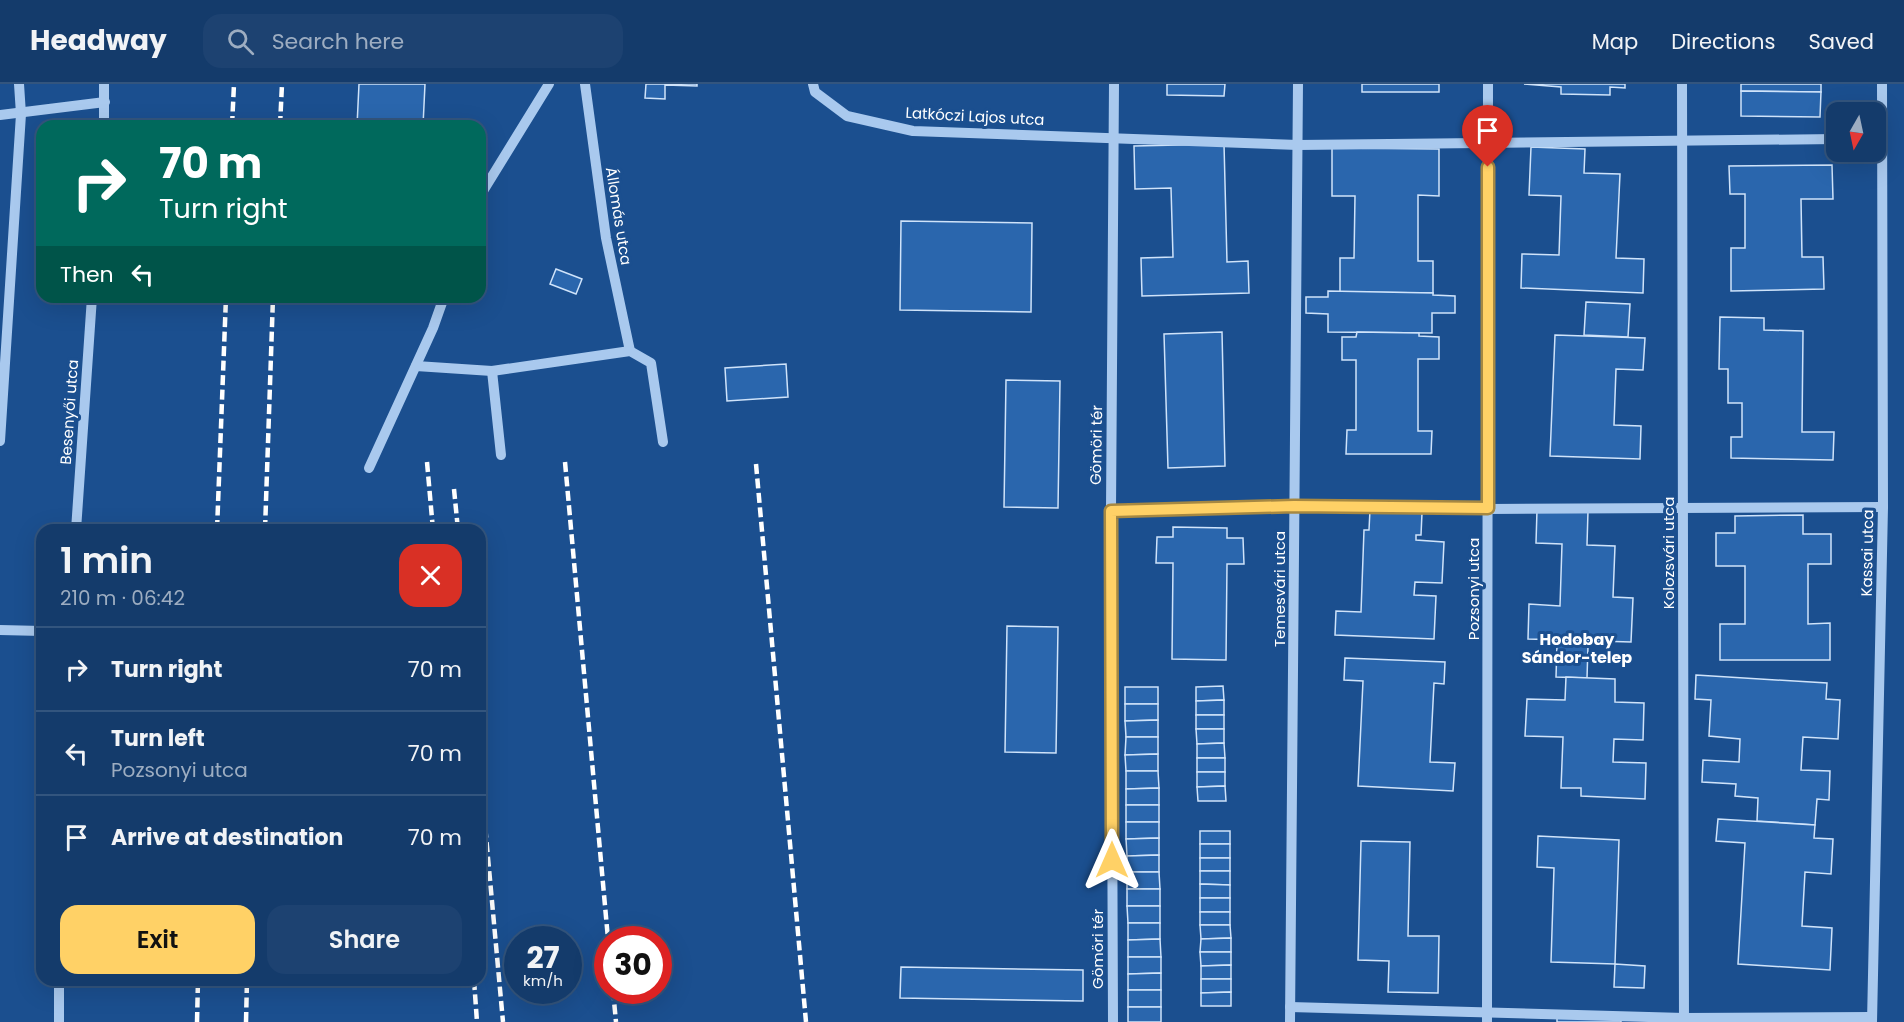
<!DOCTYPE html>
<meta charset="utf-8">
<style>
:root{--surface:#143b6b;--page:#1d4271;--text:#f1f3f6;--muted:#9dadc1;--line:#33557e;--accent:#ffd166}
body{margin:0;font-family:Poppins,sans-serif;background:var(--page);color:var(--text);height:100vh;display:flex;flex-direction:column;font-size:22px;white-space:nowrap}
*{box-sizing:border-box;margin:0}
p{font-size:20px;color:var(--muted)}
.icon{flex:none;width:33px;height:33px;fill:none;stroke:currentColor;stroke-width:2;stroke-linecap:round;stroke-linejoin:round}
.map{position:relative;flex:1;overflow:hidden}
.drawer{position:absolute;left:36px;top:440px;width:450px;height:462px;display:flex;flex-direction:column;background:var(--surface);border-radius:18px;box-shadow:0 6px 24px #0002,0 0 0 2px var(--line)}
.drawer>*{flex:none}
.hud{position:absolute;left:36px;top:36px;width:450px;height:183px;border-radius:18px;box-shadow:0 6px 24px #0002,0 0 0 2px var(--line);background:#00695c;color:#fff;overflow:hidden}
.needle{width:39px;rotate:189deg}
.fabs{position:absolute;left:1826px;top:18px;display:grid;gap:12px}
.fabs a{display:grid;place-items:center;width:60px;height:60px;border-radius:12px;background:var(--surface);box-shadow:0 6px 24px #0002,0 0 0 2px var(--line);font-size:30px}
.speed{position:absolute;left:504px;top:842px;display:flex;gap:12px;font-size:30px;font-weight:700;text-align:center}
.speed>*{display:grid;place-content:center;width:78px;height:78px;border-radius:50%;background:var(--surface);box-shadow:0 6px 24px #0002,0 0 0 2px var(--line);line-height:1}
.speed small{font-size:15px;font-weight:400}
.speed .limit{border:9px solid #d22;background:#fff;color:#111}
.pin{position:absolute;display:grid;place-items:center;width:51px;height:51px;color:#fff;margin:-62px -26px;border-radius:50% 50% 50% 0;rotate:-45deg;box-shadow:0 0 6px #0007}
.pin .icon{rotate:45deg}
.me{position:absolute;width:66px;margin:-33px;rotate:0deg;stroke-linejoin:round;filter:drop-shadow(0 0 4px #0008)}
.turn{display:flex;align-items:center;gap:21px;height:126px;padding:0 24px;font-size:27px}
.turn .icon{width:78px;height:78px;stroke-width:2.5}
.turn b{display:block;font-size:42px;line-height:51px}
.then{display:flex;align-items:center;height:57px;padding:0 24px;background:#0003;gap:12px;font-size:22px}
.round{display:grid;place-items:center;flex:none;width:63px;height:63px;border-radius:18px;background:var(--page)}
.summary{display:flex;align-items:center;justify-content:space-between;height:102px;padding:0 24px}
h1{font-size:36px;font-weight:600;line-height:45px}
.primary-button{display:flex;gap:12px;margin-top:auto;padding:12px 24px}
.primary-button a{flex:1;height:69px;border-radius:18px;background:var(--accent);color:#111;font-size:24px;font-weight:600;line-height:69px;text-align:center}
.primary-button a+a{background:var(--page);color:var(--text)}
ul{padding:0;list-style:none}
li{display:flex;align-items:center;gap:18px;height:84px;padding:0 24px;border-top:2px solid var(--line)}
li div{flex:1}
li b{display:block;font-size:22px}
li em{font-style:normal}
header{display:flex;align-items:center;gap:36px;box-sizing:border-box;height:84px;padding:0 30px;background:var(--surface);border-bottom:2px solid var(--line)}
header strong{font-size:28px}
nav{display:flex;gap:33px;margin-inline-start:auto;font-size:21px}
.search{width:420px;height:54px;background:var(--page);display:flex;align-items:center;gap:15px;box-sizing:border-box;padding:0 21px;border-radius:18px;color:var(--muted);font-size:22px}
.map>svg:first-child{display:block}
.building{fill:#2a66ad;stroke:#cfe3fa;stroke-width:1.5}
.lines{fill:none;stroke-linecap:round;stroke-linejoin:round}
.minor{stroke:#a9c9ee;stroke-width:10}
.rail{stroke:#fff;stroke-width:4.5;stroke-dasharray:10 4.5;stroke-linecap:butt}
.route-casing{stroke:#a68842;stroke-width:15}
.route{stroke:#ffd166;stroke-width:10}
.labels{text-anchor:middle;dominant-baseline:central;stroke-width:6;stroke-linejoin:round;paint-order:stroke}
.street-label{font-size:15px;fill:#fff;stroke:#1b4f8f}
.neighbourhood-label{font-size:16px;font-weight:bold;fill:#fff;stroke:#1b4f8f}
</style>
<header>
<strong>Headway</strong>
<div class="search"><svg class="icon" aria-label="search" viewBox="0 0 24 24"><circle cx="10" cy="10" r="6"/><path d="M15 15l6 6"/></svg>Search here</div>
<nav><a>Map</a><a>Directions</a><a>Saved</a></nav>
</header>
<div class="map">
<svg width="1904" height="938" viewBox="0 0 1904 938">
<rect width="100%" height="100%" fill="#1b4f8f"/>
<g class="building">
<polygon points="359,0 425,0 423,42 357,42"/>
<polygon points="646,0 697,0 697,2 665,1 665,15 645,14"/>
<polygon points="1167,0 1225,0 1224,12 1167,11"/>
<rect x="1362" y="0" width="77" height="8"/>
<polygon points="1524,0 1625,0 1625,4 1610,3 1610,11 1561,10 1561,3"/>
<polygon points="1741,0 1821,0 1821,8 1741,7"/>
<polygon points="1741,7 1821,8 1820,33 1741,32"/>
<polygon points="1224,60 1227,178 1248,177 1249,209 1142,212 1141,174 1173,173 1171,104 1135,105 1134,62"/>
<polygon points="1531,63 1585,65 1584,89 1620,90 1616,174 1644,175 1643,209 1521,204 1522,170 1559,171 1561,112 1529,111"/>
<polygon points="1332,64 1439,65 1439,112 1418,111 1418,177 1433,177 1433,209 1340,208 1340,174 1354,174 1355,112 1332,112"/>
<polygon points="1832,81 1833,115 1801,115 1802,173 1823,173 1824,205 1731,207 1731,164 1745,164 1745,110 1730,110 1729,82"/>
<polygon points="901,137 1032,139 1031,228 900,226"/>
<polygon points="556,185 582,195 576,210 550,200"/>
<polygon points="1328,207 1433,209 1433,211 1455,212 1455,229 1432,229 1432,249 1328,248 1328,230 1306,229 1306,213 1328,213"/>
<polygon points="1586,218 1630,220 1628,253 1584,251"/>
<polygon points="1720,233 1764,234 1764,246 1803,247 1802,348 1834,348 1833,376 1731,374 1731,353 1742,353 1742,319 1728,319 1728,285 1719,285"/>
<polygon points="1222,248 1225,382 1168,384 1164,250"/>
<polygon points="1357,248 1419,249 1419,252 1439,253 1439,275 1418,275 1418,347 1432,347 1431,370 1346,370 1347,346 1356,346 1356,276 1342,276 1342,253 1356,253"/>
<polygon points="1555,251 1645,254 1643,286 1616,285 1614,341 1641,342 1640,375 1550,372"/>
<polygon points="786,280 788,313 727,317 725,284"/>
<polygon points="1006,296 1060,297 1058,424 1004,423"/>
<polygon points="1370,426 1422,429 1421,451 1416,451 1416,456 1444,458 1442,499 1415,498 1414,511 1436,512 1434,555 1335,551 1336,527 1361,528 1364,446 1369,446"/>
<polygon points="1537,426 1588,427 1587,461 1615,462 1613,513 1633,514 1631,558 1528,555 1529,520 1560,522 1562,460 1536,459"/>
<polygon points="1803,431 1803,450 1831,450 1831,480 1808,480 1808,540 1830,539 1830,576 1720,576 1720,540 1745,540 1745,482 1716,482 1716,449 1735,449 1735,432"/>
<polygon points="1173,443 1227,444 1227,454 1243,454 1244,480 1227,480 1226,576 1172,575 1173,479 1156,479 1157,453 1173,453"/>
<polygon points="1007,542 1058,543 1056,669 1005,668"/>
<polygon points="1557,561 1588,562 1587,594 1556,593"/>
<polygon points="1345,574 1445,578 1444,600 1434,599 1430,678 1455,679 1453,707 1358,702 1363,597 1344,596"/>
<polygon points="1696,591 1827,599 1826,615 1840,616 1838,655 1803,653 1801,686 1830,687 1829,716 1817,715 1815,741 1757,737 1758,714 1735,712 1736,700 1702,698 1703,676 1739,678 1740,655 1709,652 1711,616 1695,615"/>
<polygon points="1566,593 1615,595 1615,618 1644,619 1643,656 1614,655 1613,678 1646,679 1645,715 1581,712 1581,704 1561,704 1563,653 1525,652 1527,615 1565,616"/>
<polygon points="1223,602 1224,616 1196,617 1196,603"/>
<rect x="1125" y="603" width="33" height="17"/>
<polygon points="1224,616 1224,631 1196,631 1196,617"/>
<polygon points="1125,620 1158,620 1158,636 1125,637"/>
<rect x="1196" y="631" width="28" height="14"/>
<polygon points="1158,636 1158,653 1126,653 1125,637"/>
<polygon points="1196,645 1224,645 1224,659 1197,660"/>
<polygon points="1126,653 1158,653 1158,670 1125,671"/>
<polygon points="1224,659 1225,674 1197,674 1197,660"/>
<polygon points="1158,670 1158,687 1126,687 1125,671"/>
<rect x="1197" y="674" width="28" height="14"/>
<polygon points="1126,687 1158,687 1159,704 1126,705"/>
<polygon points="1197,688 1225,688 1225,702 1197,703"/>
<polygon points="1225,702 1226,717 1198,717 1197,703"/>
<polygon points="1159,704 1159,721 1126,721 1126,705"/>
<rect x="1126" y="721" width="33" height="17"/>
<polygon points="1718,735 1815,741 1814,754 1833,755 1831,790 1805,788 1802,842 1832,844 1830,886 1738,880 1745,759 1716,757"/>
<polygon points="1126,738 1159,738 1159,754 1126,755"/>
<rect x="1200" y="747" width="30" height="13"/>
<polygon points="1538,752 1619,756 1615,880 1551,878 1554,784 1537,783"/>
<polygon points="1159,754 1159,771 1127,772 1126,755"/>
<polygon points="1361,757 1410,758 1408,852 1439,852 1438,909 1388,908 1389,877 1358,876"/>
<rect x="1200" y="760" width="30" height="14"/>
<polygon points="1159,771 1159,788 1127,788 1127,772"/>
<rect x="1200" y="774" width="30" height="13"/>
<polygon points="1200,787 1230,787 1230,801 1200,800"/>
<polygon points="1127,788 1159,788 1160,805 1127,805"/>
<polygon points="1200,800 1230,801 1230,814 1200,814"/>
<rect x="1127" y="805" width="33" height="17"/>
<rect x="1200" y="814" width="30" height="14"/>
<polygon points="1127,822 1160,822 1160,839 1128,839"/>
<rect x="1200" y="828" width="30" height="13"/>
<polygon points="1128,839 1160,839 1160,855 1128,856"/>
<polygon points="1200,841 1230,841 1231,854 1201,855"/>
<polygon points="1231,854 1231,868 1200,868 1201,855"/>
<polygon points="1160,855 1161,873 1128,873 1128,856"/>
<polygon points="1200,868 1231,868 1231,881 1201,882"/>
<polygon points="1128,873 1161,873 1161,889 1128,890"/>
<polygon points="1615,880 1645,882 1644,904 1614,903"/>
<polygon points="1231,881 1231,895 1201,895 1201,882"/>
<polygon points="901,883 1083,886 1083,917 900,914"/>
<polygon points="1161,889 1161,906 1128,906 1128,890"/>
<polygon points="1201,895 1231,895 1231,908 1201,909"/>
<rect x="1128" y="906" width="33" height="17"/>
<polygon points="1231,908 1231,922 1201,922 1201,909"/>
<rect x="1128" y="923" width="33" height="15"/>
<polygon points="1557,933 1621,935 1621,938 1557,938"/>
</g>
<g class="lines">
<g class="minor">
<polyline points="585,0 606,154 630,267"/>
<polyline points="813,0 815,8 847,32 913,47 1298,61 1836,55"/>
<polyline points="1682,0 1684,938"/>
<polyline points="0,31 105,18"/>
<polyline points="104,42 104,0"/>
<polyline points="480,112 549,0"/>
<polyline points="416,282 492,287 630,267 651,279 663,358"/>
<polyline points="492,287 501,371"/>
<polyline points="0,357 21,30 19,0"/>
<polyline points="369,384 433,244 444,213"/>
<polyline points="1111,427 1294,422 1488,425 1883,423"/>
<polyline points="76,446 92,213"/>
<polyline points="0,546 42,547"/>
<polyline points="59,896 59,938"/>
<polyline points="1290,923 1684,934 1872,933"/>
<polyline points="1113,938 1111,427 1114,0"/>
<polyline points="1290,938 1298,0"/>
<polyline points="1487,938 1488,0"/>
<polyline points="1872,938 1883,423 1882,0"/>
</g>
<g class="rail">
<polyline points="232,42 234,0"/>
<polyline points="280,42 282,0"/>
<polyline points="427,378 433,446"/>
<polyline points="565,378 608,855"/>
<polyline points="756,380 806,938"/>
<polyline points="454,405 458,446"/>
<polyline points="217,446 226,213"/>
<polyline points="265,446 273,213"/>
<polyline points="480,686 503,938"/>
<polyline points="474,896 477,938"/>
<polyline points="613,906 616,938"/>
<polyline points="197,938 198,896"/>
<polyline points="246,938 247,896"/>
</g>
</g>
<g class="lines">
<defs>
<polyline id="route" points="1112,776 1111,427 1294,422 1488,424 1488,83"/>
</defs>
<use href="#route" class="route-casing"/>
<use href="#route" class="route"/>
</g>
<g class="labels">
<g class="street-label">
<text transform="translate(975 32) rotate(3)">Latkóczi Lajos utca</text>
<text transform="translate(619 132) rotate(81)">Állomás utca</text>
<text transform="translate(69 328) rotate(-86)">Besenyői utca</text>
<text transform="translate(1096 361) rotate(-89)">Gömöri tér</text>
<text transform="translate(1668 469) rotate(-90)">Kolozsvári utca</text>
<text transform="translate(1867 469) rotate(-89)">Kassai utca</text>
<text transform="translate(1279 505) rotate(-90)">Temesvári utca</text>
<text transform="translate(1473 505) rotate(-90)">Pozsonyi utca</text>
<text transform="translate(1097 865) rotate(-90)">Gömöri tér</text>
</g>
<g class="neighbourhood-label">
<text x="1577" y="555">Hodobay<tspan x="1577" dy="18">Sándor-telep</tspan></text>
</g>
</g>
</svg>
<div class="fabs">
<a><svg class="needle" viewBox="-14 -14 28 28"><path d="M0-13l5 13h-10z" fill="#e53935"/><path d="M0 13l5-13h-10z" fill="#9dadc1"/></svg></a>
</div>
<div class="speed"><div>27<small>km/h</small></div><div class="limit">30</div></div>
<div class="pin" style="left:1488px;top:83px;background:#d93025"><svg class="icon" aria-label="arrive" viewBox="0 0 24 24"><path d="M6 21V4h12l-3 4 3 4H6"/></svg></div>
<svg class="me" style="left:1112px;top:776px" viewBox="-20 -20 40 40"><path d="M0-17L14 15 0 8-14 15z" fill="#ffd166" stroke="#fff" stroke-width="4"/></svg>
<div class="hud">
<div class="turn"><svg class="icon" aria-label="right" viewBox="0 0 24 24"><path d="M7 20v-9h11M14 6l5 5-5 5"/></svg><div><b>70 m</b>Turn right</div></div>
<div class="then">Then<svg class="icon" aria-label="left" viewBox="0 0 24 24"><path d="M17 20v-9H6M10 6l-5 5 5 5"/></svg></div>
</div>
<section class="drawer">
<div class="summary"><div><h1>1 min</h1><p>210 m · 06:42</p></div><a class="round" style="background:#d93025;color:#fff"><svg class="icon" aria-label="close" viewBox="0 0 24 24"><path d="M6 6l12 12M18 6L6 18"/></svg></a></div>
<ul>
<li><svg class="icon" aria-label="right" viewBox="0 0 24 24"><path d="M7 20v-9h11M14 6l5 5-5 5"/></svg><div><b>Turn right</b></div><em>70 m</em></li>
<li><svg class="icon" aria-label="left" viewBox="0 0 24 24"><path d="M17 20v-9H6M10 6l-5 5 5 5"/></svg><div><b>Turn left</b><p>Pozsonyi utca</p></div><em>70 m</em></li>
<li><svg class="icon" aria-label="arrive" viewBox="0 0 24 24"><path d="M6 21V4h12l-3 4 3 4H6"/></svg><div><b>Arrive at destination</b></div><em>70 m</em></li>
</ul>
<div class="primary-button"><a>Exit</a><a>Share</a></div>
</section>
</div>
